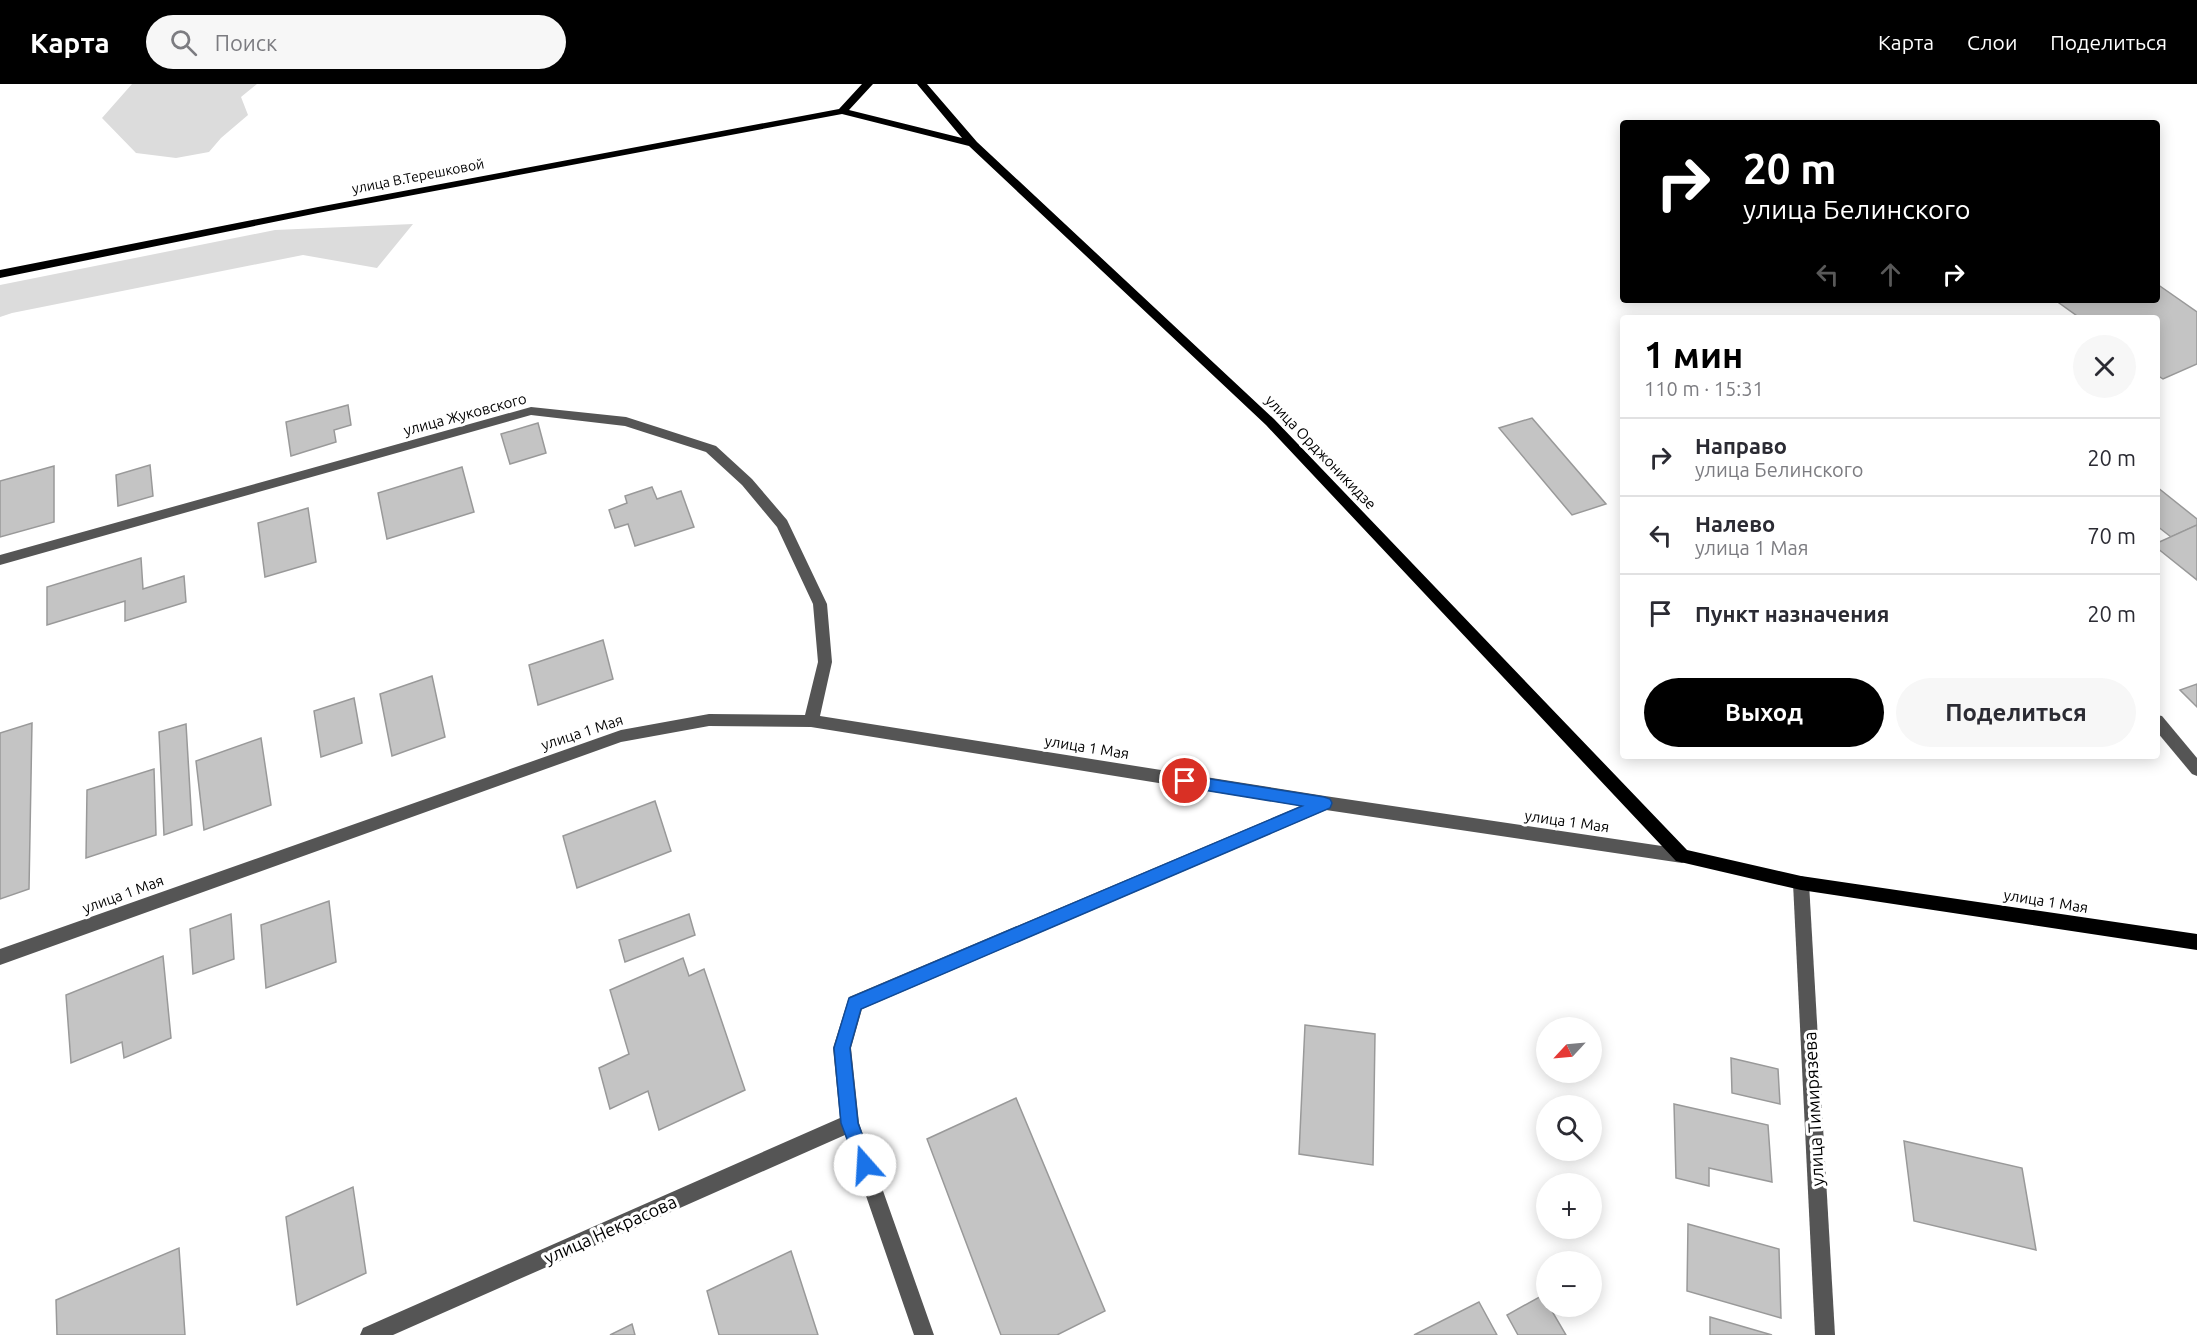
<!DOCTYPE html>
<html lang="ru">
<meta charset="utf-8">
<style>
:root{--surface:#fff;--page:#f7f7f7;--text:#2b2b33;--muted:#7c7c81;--line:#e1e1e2;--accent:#000}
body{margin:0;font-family:Ubuntu,sans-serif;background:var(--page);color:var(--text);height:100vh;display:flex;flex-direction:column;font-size:22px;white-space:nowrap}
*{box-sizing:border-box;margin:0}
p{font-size:20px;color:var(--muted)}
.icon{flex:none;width:33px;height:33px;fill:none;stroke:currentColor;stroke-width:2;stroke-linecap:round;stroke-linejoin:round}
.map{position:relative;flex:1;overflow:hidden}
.sheet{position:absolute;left:1620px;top:231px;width:540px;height:444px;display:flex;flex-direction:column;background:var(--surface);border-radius:6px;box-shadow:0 3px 15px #0003}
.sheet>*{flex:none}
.top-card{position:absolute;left:1620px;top:36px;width:540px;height:183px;border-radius:6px;box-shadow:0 3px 15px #0003;background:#000;color:#fff;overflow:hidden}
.needle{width:39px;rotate:244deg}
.controls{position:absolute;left:1536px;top:933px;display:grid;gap:12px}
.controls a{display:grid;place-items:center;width:66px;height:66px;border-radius:50%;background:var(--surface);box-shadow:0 3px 15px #0003;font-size:30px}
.pin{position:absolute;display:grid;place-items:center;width:51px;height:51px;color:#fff;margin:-26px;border:3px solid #fff;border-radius:50%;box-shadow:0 2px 6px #0007}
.me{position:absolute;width:66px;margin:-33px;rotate:341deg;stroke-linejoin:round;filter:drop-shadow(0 0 4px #0008)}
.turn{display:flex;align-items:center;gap:21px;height:126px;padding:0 24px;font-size:27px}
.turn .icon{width:78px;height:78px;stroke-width:2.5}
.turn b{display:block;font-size:42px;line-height:51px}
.lanes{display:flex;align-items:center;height:57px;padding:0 24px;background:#0003;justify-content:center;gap:30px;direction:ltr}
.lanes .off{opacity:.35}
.round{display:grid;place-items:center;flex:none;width:63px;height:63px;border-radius:32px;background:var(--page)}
.headline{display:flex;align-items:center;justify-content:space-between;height:102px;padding:0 24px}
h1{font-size:36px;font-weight:600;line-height:45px;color:var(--accent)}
.cta{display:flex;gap:12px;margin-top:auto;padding:12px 24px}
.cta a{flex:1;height:69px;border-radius:36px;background:var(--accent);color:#fff;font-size:24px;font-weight:600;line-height:69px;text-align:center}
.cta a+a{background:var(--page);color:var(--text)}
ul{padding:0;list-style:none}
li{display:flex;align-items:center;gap:18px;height:78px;padding:0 24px;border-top:2px solid var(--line)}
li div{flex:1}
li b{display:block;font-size:22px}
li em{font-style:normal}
header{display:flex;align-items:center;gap:36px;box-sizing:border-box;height:84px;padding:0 30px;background:var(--accent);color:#fff}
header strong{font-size:28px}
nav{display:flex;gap:33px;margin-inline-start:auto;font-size:21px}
.search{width:420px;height:54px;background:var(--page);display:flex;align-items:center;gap:15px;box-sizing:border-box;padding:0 21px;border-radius:33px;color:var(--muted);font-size:22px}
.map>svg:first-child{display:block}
.green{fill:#dcdcdc}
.building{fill:#c4c4c4;stroke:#999;stroke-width:1.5}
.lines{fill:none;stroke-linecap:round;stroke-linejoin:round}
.minor{fill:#555;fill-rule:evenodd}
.major{fill:#000;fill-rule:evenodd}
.route{fill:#1a73e8;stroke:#114b97;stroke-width:1.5}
.labels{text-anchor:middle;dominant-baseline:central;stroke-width:6;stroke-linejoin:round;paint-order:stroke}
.far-street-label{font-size:14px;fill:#000;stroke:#fff}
.street-label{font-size:15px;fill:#000;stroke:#fff}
.near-street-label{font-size:18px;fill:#000;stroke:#fff}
</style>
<header>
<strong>Карта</strong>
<div class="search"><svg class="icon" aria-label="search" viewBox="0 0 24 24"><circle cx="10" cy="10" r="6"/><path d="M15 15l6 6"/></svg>Поиск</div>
<nav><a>Карта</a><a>Слои</a><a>Поделиться</a></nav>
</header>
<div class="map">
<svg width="2197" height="1251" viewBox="0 0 2197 1251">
<rect width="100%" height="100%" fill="#fff"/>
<g class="green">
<polygon points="132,0 257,0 241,13 248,31 221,54 209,68 176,74 136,69 102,34"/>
<polygon points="413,140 377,184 303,171 12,229 0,233 0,201 275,146"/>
</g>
<g class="building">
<polygon points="2157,200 2197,228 2197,280 2163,295 2157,291 2157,234 2080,234 2055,216 2157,216"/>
<polygon points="348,321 351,341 334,346 336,358 291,372 286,338"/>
<polygon points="1532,334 1606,420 1572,431 1499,344"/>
<polygon points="538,339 546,369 510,380 501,350"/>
<polygon points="150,381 153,412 118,422 116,391"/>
<polygon points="54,382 54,438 0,453 0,397"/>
<polygon points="462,383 474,428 387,455 378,409"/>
<polygon points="652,403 657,415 681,407 694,443 635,462 628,440 615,444 609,426 627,419 625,412"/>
<polygon points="2157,403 2197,435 2197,441 2171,453 2157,442"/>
<polygon points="308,424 316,478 265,493 258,439"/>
<polygon points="2197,441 2197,496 2157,464 2157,459"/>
<polygon points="141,474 143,505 184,492 186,518 125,537 125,517 47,541 47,503"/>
<polygon points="603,556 613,595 538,621 529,581"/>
<polygon points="432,592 445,653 392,672 380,610"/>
<polygon points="2197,600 2197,623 2180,606"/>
<polygon points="354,614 362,659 321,673 314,627"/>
<polygon points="32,639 29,805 0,815 0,649"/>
<polygon points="186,640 192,741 164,751 159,648"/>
<polygon points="261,654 271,721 204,746 196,677"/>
<polygon points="154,685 156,751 86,774 87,706"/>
<polygon points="655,717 671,767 577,804 563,752"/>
<polygon points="329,817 336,878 266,904 261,841"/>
<polygon points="231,830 234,875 193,890 190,845"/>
<polygon points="689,830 695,851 625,878 619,856"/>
<polygon points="163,872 171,954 124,974 122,958 71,979 66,911"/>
<polygon points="683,874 689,892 704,885 745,1006 659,1046 648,1007 610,1025 599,984 629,970 610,906"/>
<polygon points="1305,941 1375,950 1373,1081 1299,1070"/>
<polygon points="1731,974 1778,985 1780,1020 1732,1009"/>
<polygon points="1016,1014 1105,1227 1057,1251 1001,1251 927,1055"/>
<polygon points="1674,1020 1768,1041 1772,1098 1709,1084 1709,1102 1676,1094"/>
<polygon points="1904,1057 2022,1084 2036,1166 1914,1137"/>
<polygon points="353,1103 366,1189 297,1221 286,1133"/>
<polygon points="1688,1140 1779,1165 1781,1234 1687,1207"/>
<polygon points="179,1164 185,1251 57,1251 56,1216"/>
<polygon points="791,1167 818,1251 719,1251 707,1207"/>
<polygon points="1543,1211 1546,1222 1549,1222 1566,1251 1518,1251 1507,1231"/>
<polygon points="1479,1218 1497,1251 1414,1251"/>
<polygon points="1710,1233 1772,1251 1710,1251"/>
<polygon points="632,1240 635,1251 610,1251"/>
</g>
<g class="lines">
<g class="minor">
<polygon points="531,323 626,333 716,362 752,395 787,436 827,520 832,578 820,632 1325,712 1682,765 1688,767 1690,772 1688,777 1682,779 1326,726 862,925 851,964 859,1039 934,1251 914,1251 845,1051 393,1251 360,1251 363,1244 840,1034 833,964 849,913 1301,722 811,643 709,642 621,658 0,881 0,865 621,646 709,630 805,631 818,578 813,520 777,443 742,401 706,368 625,342 531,331 0,481 0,471"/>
<polygon points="2157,631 2162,632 2197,674 2197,692 2192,690 2157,648"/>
<polygon points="1801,792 1807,794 1809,799 1835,1251 1815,1251 1793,799 1795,794"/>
</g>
<polygon class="major" points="862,0 873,0 849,26 962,54 917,0 927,0 977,58 1274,335 1687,766 1801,792 2197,850 2197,866 1801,806 1676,777 1266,341 969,62 842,30 318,129 0,194 0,186 318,123 839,25"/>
</g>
<polygon class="route" points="1185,691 1324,713 1330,715 1332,719 1330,724 861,925 850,964 858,1039 873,1081 871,1087 865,1090 859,1087 841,1039 834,964 849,914 1302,722 1185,703 1180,701 1177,697 1180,693"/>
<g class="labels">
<g class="far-street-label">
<text transform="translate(418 92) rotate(-11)">улица В.Терешковой</text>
</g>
<g class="street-label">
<text transform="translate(465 330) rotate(-15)">улица Жуковского</text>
<text transform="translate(1321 368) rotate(46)">улица Орджоникидзе</text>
<text transform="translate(582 648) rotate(-18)">улица 1 Мая</text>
<text transform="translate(1087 663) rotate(9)">улица 1 Мая</text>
<text transform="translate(1567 737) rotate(8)">улица 1 Мая</text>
<text transform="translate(123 810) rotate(-20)">улица 1 Мая</text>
<text transform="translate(2046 817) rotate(9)">улица 1 Мая</text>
</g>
<g class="near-street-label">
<text transform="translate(1813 1025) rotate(-93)">улица Тимирязева</text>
<text transform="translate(610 1145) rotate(-24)">улица Некрасова</text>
</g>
</g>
</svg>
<div class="controls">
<a><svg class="needle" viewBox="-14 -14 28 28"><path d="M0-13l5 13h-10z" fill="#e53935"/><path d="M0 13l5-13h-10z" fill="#7c7c81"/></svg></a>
<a><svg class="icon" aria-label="search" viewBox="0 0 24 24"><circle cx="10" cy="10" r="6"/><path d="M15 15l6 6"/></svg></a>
<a>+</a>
<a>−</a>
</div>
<div class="pin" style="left:1185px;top:697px;background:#d93025"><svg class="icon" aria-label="arrive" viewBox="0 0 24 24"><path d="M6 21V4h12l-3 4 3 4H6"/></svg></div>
<svg class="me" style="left:865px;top:1081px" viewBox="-20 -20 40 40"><circle r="19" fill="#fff"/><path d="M0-13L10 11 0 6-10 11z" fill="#1a73e8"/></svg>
<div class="top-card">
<div class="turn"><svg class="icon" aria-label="right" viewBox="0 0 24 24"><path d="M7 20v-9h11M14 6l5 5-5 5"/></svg><div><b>20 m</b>улица Белинского</div></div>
<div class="lanes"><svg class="icon off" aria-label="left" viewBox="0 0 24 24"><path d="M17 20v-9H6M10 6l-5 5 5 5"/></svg><svg class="icon off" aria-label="ahead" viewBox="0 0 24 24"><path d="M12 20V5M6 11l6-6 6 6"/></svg><svg class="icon" aria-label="right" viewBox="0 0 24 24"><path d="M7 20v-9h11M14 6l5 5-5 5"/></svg></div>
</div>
<section class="sheet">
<div class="headline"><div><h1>1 мин</h1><p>110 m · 15:31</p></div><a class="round"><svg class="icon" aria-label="close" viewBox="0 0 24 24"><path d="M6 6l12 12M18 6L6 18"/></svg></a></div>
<ul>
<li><svg class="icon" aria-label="right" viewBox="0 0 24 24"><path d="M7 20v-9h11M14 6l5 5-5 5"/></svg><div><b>Направо</b><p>улица Белинского</p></div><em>20 m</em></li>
<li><svg class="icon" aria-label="left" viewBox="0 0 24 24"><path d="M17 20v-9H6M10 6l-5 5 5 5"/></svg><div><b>Налево</b><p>улица 1 Мая</p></div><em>70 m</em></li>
<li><svg class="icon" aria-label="arrive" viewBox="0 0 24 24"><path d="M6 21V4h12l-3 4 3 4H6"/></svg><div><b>Пункт назначения</b></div><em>20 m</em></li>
</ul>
<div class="cta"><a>Выход</a><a>Поделиться</a></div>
</section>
</div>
